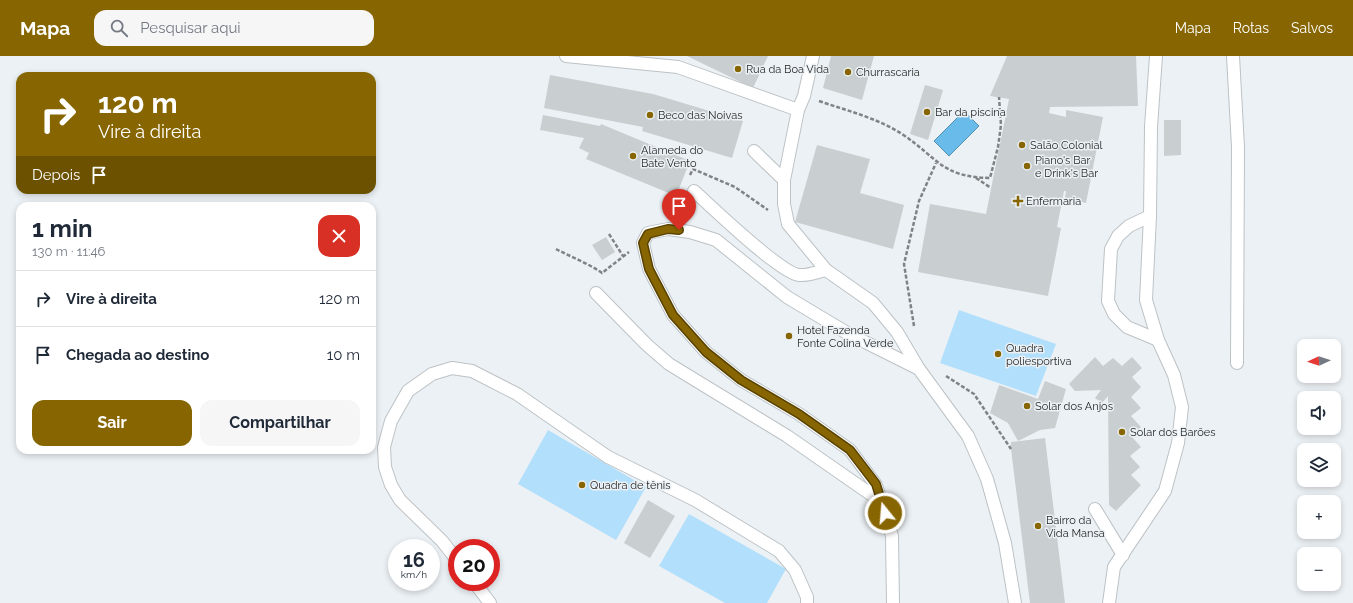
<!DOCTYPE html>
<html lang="pt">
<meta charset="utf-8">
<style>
:root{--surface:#fff;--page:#f6f6f7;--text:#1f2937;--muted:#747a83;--line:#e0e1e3;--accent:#876601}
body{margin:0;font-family:Raleway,sans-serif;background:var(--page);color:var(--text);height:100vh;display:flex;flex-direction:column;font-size:15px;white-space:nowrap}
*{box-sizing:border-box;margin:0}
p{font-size:13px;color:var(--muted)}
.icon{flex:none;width:22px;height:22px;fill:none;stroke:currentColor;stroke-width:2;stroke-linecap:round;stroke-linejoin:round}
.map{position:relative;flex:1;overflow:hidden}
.panel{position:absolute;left:16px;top:146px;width:360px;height:252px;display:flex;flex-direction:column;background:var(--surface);border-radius:12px;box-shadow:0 2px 6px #0003}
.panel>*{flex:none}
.hud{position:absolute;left:16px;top:16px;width:360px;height:122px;border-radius:12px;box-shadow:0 2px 6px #0003;background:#876601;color:#fff;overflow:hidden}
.needle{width:26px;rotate:267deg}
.controls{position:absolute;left:1297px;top:283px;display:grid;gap:8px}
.controls a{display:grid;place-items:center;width:44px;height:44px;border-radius:8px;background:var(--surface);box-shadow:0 2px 6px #0003;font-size:20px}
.speed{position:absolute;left:388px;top:483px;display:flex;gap:8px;font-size:20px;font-weight:700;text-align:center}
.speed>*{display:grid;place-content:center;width:52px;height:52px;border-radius:50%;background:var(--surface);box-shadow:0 2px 6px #0003;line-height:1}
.speed small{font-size:10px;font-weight:400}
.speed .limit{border:6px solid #d22;background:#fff;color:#111}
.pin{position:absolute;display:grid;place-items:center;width:34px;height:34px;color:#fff;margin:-41px -17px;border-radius:50% 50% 50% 0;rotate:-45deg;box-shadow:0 0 4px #0007}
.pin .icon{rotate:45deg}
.me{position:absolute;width:44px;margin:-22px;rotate:343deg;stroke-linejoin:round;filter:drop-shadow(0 0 3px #0008)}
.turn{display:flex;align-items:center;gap:14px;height:84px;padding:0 16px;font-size:18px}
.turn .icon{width:52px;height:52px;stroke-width:2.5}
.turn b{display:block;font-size:28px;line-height:34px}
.then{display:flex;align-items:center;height:38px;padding:0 16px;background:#0003;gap:8px;font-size:15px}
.round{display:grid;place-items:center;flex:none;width:42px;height:42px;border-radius:12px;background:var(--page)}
.summary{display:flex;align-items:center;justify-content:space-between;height:68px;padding:0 16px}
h1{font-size:24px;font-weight:700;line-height:30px}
.action{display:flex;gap:8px;margin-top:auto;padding:8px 16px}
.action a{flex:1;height:46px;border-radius:12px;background:var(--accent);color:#fff;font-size:16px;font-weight:700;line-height:46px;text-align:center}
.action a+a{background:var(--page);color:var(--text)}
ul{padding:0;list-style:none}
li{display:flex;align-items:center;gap:12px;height:56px;padding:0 16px;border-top:1px solid var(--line)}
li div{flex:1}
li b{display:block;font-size:15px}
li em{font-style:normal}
header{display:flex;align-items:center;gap:24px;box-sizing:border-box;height:56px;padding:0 20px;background:var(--accent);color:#fff}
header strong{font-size:19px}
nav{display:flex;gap:22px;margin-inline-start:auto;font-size:14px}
.search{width:280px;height:36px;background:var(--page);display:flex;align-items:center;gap:10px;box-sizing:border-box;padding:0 14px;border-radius:12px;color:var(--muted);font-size:15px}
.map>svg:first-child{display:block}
.green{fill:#b2dffb}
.water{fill:#69bbea;stroke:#558fb0}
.building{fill:#c9ced1}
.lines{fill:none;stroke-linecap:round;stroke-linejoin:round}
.lane-casing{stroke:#bcc2c5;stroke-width:14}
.path{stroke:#808386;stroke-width:2.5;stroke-dasharray:4 2;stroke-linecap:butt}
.lane{stroke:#fff;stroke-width:12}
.route-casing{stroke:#584201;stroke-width:10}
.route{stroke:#876601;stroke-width:7}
.poi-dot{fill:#876601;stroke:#ecf1f5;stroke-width:1.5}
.labels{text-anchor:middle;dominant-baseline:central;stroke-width:3;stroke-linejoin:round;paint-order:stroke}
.poi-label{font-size:11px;fill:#262829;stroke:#ecf1f5;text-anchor:start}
</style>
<header>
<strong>Mapa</strong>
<div class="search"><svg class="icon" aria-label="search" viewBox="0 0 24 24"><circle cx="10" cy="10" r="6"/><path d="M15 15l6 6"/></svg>Pesquisar aqui</div>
<nav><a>Mapa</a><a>Rotas</a><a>Salvos</a></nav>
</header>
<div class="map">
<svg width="1353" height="547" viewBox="0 0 1353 547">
<rect width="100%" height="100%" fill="#ecf1f5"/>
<g class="green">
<polygon points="959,254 1056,288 1036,340 940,307"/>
<polygon points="548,374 646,431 616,484 518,428"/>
<polygon points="689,458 786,513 767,547 725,547 659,510"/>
</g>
<polygon class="water" points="964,55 979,70 949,100 934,85"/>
<g class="building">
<polygon points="687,0 768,0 753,32"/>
<polygon points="831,0 874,0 862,44 823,32"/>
<polygon points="1007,0 1136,0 1138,50 1050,51 1049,57 1066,61 1066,54 1103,61 1086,147 1065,142 1066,135 1064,135 1057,171 1061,172 1048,240 918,216 930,148 986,158 1009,43 990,40"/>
<polygon points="550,19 653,38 743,65 732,102 642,75 643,71 544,52"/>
<polygon points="925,29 943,34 928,84 910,78"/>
<polygon points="543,59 600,70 601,68 690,105 676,140 586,103 589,97 579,92 584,82 540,74"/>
<polygon points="1164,64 1181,64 1181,99 1164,100"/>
<polygon points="817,89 870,103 860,137 904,149 893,193 795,166"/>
<polygon points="606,181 615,196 602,204 592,189"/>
<polygon points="1095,301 1103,310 1113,302 1122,310 1132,301 1142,312 1132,321 1141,331 1131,341 1141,352 1131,360 1141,371 1131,380 1141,391 1130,400 1140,411 1131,419 1141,429 1116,455 1109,449 1108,340 1102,347 1095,342 1101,334 1075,335 1069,328"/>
<polygon points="1045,325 1066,333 1055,372 1040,374 1018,385 1008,367 990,357 999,329 1038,343"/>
<polygon points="1045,382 1065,547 1030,547 1011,393 1011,386"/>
<polygon points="648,444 675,460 650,502 624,487"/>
</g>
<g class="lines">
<defs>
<g id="lane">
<polyline points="566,0 678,11 798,54"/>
<polyline points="813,0 804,40 798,54 784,124 784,148 788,168 826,214 873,247 897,276 919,313 968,380 987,423 1005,487 1015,547"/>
<polyline points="1233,0 1238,91 1237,307"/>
<polyline points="754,95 784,124"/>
<path d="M694 135C712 151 780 217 799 219 808 220 817 216 826 214"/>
<polyline points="1150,160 1129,170 1118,180 1111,193 1108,245 1114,258 1127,271 1158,284"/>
<polyline points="596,237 647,289 669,308 787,380 882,446"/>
<polyline points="1095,453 1123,499"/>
<polyline points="457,504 442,485 400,444 391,429 385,411 384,391 391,365 408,335 432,318 452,312 472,315 517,338 608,401 695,444 779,495 795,514 807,541 807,547"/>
<polyline points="474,526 490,547"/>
<polyline points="893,547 892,480 876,429 850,394 799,358 741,324 706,296 673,259 649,213 643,187 648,177 668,173 690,176 716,184 787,241 847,277 919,313"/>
<polyline points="1109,547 1114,511 1165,435 1178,387 1182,351 1174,319 1158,284 1146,244 1150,160 1151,71 1156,0"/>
</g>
</defs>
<use href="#lane" class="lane-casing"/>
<g class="path">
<path d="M819 45C848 55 877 62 902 78 938 102 941 121 990 122L998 91 1001 69 999 41"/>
<polyline points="690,119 693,113 735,131 768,154"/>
<polyline points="976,122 991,132"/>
<polyline points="609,178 623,200"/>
<path d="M556 193C571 201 588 207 602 217L629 196"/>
<polyline points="914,270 904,208 919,145 936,107"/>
<polyline points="946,320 974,338 1011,393"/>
</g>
<use href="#lane" class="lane"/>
</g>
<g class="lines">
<defs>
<polyline id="route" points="679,174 668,173 648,178 643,187 649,213 673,259 706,296 741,324 799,358 850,394 876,428 885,457"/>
</defs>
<use href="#route" class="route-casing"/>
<use href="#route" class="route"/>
</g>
<g class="poi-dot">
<circle cx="738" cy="13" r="4"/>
<circle cx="848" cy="16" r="4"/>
<circle cx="927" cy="56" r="4"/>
<circle cx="650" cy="59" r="4"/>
<circle cx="1022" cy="89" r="4"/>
<circle cx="633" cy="100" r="4"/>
<circle cx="1027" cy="110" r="4"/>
<path d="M1016 139h4v4h4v4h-4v4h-4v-4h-4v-4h4z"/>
<circle cx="789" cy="280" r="4"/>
<circle cx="998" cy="298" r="4"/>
<circle cx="1027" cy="350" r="4"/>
<circle cx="1122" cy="376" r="4"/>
<circle cx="582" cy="429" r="4"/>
<circle cx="1038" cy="470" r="4"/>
</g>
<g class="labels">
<g class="poi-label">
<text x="746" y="13">Rua da Boa Vida</text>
<text x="856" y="16">Churrascaria</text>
<text x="935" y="56">Bar da piscina</text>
<text x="658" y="59">Beco das Noivas</text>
<text x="1030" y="89">Salão Colonial</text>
<text x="641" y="94">Alameda do<tspan x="641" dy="13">Bate Vento</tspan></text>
<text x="1035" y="104">Piano's Bar<tspan x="1035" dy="13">e Drink's Bar</tspan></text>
<text x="1026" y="145">Enfermaria</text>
<text x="797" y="274">Hotel Fazenda<tspan x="797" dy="13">Fonte Colina Verde</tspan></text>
<text x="1006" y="292">Quadra<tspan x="1006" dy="13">poliesportiva</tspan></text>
<text x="1035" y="350">Solar dos Anjos</text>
<text x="1130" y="376">Solar dos Barões</text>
<text x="590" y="429">Quadra de tênis</text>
<text x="1046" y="464">Bairro da<tspan x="1046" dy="13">Vida Mansa</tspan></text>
</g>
</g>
</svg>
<div class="controls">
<a><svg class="needle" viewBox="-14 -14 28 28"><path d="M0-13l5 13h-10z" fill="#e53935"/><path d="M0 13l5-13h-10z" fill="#747a83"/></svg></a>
<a><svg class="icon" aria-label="sound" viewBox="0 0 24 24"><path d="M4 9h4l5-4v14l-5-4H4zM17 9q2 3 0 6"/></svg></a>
<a><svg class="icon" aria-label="layers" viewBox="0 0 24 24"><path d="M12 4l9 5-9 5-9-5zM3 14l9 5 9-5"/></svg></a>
<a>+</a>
<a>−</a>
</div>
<div class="speed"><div>16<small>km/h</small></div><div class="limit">20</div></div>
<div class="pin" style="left:679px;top:174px;background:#d93025"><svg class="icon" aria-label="arrive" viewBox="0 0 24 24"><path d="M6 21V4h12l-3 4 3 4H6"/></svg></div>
<svg class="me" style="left:885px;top:457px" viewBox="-20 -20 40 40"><circle r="17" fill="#876601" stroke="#fff" stroke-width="3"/><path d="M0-11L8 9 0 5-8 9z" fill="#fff"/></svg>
<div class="hud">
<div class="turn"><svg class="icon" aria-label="right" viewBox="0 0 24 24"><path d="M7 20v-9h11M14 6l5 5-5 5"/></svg><div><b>120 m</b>Vire à direita</div></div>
<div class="then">Depois<svg class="icon" aria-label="arrive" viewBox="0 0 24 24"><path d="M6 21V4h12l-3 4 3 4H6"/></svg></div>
</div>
<section class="panel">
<div class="summary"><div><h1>1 min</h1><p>130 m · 11:46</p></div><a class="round" style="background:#d93025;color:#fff"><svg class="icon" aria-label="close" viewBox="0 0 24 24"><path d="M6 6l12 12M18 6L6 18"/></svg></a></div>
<ul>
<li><svg class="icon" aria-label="right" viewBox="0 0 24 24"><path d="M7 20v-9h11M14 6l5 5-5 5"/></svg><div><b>Vire à direita</b></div><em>120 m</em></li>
<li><svg class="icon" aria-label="arrive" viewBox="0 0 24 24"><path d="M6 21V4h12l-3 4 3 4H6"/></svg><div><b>Chegada ao destino</b></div><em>10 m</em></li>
</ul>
<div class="action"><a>Sair</a><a>Compartilhar</a></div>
</section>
</div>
